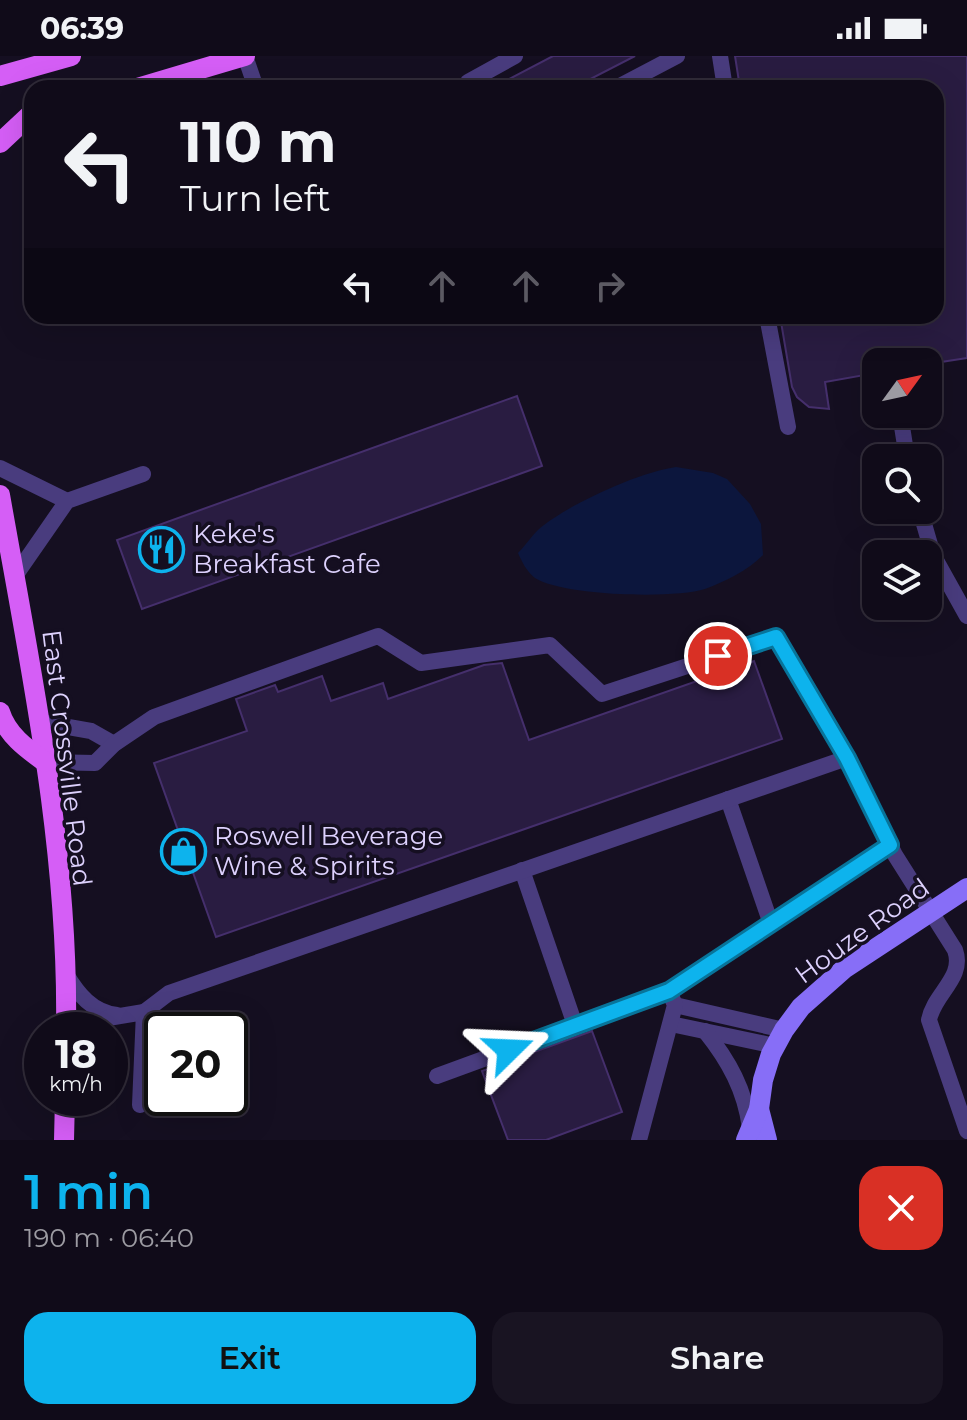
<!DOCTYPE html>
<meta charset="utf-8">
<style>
:root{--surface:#100b19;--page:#191422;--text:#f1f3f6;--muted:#9c9ba2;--line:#302b38;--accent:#0db3ed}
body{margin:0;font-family:Montserrat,sans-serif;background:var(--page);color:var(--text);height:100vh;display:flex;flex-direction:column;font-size:30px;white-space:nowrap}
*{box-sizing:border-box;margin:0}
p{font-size:26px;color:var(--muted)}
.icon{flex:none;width:44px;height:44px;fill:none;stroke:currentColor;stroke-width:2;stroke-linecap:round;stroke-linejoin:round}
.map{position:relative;height:1084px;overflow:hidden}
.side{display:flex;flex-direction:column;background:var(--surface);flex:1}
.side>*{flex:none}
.guide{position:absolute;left:24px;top:24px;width:920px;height:244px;border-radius:24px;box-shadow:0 8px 32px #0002,0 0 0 2px var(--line);background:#100b19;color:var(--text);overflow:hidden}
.needle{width:52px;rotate:57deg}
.controls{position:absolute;left:862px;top:292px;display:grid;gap:16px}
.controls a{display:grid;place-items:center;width:80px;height:80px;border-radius:16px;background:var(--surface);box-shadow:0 8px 32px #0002,0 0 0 2px var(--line);font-size:40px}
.speed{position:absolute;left:24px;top:956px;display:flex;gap:16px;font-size:40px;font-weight:700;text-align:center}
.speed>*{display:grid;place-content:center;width:104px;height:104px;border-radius:50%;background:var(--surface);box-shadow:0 8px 32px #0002,0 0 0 2px var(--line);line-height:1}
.speed small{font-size:20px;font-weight:400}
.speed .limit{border:4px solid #111;border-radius:12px;background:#fff;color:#111}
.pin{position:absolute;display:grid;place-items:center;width:68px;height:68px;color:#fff;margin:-34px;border:4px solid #fff;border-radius:50%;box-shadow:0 2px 8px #0007}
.me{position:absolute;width:88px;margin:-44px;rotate:69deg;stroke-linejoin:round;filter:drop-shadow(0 0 6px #0008)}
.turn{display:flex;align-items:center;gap:28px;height:168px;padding:0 24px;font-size:36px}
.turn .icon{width:104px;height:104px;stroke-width:2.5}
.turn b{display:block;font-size:56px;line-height:68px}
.lanes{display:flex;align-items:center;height:76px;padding:0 24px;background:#0003;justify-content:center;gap:40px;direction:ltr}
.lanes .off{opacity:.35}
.round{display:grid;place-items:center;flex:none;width:84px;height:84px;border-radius:24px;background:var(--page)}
.overview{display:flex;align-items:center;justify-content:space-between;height:136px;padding:0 24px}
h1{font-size:48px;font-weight:600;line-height:60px;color:var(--accent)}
.cta{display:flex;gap:16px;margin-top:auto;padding:16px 24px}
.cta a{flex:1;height:92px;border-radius:24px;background:var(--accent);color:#111;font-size:32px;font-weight:600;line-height:92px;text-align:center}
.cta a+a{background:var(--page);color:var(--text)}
.status{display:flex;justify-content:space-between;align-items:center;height:56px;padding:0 40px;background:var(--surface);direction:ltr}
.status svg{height:22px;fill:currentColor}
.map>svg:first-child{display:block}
.water{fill:#0c163d}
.building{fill:#291c41;stroke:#452f6c;stroke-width:2}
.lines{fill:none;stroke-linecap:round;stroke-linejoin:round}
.lane{stroke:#493c7e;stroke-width:16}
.secondary{stroke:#876ef7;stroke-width:20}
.primary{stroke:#d55ef6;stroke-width:20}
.route-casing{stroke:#08749a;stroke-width:20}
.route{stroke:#0db3ed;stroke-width:14}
.labels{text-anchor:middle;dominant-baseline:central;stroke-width:7;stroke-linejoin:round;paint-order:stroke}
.poi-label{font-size:26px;fill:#ddd1fd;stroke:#150f21;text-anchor:start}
.street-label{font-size:26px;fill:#ddd1fd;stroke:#150f21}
</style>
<div class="status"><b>06:39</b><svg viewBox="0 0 49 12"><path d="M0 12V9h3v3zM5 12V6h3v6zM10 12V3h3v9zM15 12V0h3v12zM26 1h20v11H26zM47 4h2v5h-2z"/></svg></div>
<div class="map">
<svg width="967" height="1084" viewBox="0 0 967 1084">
<rect width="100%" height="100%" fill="#150f21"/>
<path class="water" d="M676 411 713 417 727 423 750 448 761 468 763 499C747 515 726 525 705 533 674 543 563 540 535 522 527 516 522 506 518 497 527 488 534 476 544 469 574 446 640 416 676 411Z"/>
<g class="building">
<polygon points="553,0 635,0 573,32 492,32"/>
<polygon points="735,0 967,0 967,302 928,308 928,306 876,306 876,317 825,326 829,353 809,351 797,341 792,331 780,260 936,260 936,32 740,32"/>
<polygon points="517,340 542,410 142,553 117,484"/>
<polygon points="754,605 782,683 216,881 154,707 247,675 236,643 275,629 278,636 322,620 331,645 383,627 388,643 484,609 502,607 529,684"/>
<polygon points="592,975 622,1056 546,1084 508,1084 482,1015"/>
</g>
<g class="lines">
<g class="lane">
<polyline points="245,0 256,32"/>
<polyline points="720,0 725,32"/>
<polyline points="466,32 468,26 515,0"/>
<polyline points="616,32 677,0"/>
<polyline points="767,260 788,371"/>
<polyline points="900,358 907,402"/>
<polyline points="0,412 67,445"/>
<polyline points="920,454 933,499 967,560"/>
<polyline points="15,520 67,445 143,418"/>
<polyline points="40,666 91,675 114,688"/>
<polyline points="45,706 95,707 114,688 154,661 378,580 421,607 550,589 602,638 776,581 847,702"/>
<polyline points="728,743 771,868"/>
<polyline points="522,814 575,969"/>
<path d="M66 918C78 938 92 956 117 959"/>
<polyline points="675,949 784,974"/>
<path d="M144 956 169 937 847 702 895 799 955 894C965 922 934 937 929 964L967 1075"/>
<polyline points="671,968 775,990"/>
<polyline points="85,974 108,962 144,956 140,1049"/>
<path d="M705 975C729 1005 745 1034 750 1072"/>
<polyline points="437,1020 669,935 890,789"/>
<polyline points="639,1084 675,949 669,935"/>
</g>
<g class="secondary">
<polyline points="759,1053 767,1084"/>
<polyline points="746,1084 759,1053 763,1024 771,998 784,974 801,951 844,913 967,832"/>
</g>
<g class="primary">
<polyline points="0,20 71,0"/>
<polyline points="137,32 245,0"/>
<polyline points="0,87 32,57"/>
<path d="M0 439C31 615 69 794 66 974"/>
<path d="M0 656C7 679 27 693 45 706"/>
<polyline points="64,1084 65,1042"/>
</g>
</g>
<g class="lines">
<defs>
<polyline id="route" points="509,994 669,935 890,789 847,702 776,581 718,600"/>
</defs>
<use href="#route" class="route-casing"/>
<use href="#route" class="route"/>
</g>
<defs>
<symbol id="restaurant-ring" viewBox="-11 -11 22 22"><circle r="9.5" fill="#150f21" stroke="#0db3ed" stroke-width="1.5"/><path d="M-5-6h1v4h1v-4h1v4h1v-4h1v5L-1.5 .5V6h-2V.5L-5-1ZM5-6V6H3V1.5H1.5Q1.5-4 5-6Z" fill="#0db3ed"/></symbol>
<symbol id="shop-ring" viewBox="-11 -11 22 22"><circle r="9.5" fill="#150f21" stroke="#0db3ed" stroke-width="1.5"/><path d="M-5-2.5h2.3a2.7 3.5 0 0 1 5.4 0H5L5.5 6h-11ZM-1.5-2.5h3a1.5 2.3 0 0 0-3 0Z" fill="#0db3ed"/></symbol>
</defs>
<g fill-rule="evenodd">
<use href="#restaurant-ring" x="136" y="468" width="51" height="51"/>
<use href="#shop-ring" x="158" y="770" width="51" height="51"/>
</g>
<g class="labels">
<g class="poi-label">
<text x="193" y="478">Keke's<tspan x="193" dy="30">Breakfast Cafe</tspan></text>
<text x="214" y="780">Roswell Beverage<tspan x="214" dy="30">Wine &amp; Spirits</tspan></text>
</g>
<g class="street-label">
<text transform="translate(67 702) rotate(83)">East Crossville Road</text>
<text transform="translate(862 875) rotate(-36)">Houze Road</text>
</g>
</g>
</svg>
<div class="controls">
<a><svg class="needle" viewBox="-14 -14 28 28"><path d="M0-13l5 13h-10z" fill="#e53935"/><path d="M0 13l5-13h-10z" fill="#9c9ba2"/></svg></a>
<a><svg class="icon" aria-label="search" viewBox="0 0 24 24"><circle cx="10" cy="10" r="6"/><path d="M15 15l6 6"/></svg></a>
<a><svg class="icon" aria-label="layers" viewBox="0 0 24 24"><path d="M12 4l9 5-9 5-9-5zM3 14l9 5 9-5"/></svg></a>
</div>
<div class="speed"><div>18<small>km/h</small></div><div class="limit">20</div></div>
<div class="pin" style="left:718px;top:600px;background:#d93025"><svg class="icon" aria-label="arrive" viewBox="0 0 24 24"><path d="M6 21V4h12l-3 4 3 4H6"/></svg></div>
<svg class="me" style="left:509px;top:994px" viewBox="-20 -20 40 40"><path d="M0-17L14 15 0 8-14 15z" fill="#0db3ed" stroke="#fff" stroke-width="4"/></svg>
<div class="guide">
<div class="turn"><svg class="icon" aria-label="left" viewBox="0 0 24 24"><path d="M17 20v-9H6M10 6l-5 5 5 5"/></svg><div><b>110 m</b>Turn left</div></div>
<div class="lanes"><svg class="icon" aria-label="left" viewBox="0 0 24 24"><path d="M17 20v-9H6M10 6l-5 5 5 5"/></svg><svg class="icon off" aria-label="ahead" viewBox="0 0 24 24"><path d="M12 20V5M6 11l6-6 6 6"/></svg><svg class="icon off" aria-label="ahead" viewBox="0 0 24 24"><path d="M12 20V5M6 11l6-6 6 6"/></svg><svg class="icon off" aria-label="right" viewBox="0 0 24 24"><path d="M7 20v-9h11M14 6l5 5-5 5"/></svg></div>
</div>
</div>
<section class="side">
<div class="overview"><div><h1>1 min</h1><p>190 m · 06:40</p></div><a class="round" style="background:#d93025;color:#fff"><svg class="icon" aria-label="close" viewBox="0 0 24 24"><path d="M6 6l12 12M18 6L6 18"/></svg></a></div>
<div class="cta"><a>Exit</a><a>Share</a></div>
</section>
